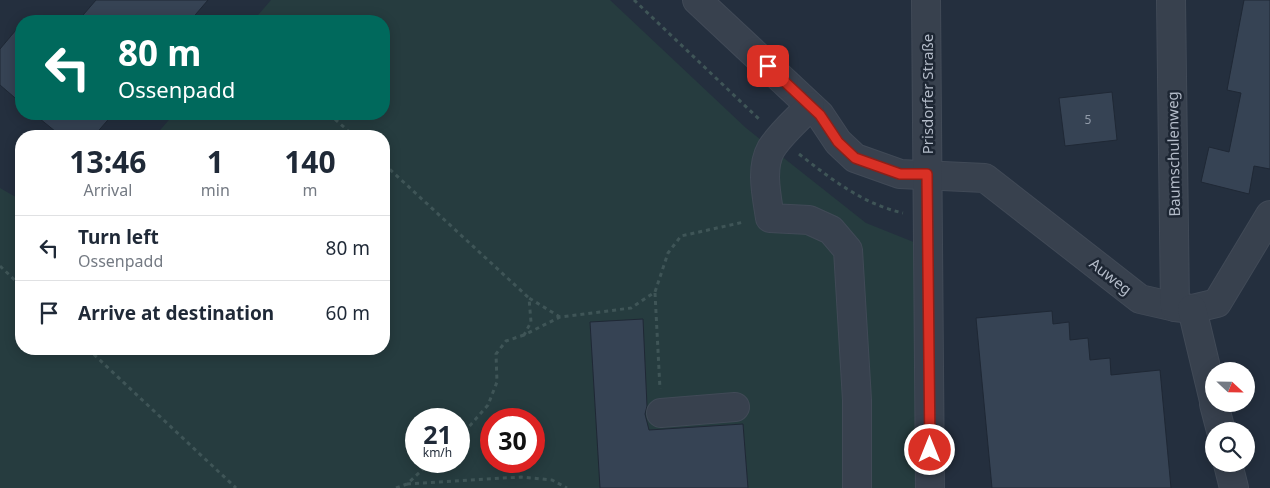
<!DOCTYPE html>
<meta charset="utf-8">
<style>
:root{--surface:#fff;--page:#f2f2f3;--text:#1f2937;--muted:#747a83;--line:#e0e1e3}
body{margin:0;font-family:"Noto Sans",sans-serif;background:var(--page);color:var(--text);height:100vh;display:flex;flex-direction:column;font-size:19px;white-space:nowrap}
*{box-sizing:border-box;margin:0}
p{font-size:16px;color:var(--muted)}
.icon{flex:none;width:28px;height:28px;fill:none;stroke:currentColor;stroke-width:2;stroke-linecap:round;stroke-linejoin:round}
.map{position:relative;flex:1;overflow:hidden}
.sheet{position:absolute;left:15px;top:130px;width:375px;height:225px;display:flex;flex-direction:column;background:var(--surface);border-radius:20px;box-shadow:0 2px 12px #0003}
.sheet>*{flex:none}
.top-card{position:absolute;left:15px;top:15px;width:375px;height:105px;border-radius:20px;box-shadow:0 2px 12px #0003;background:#00695c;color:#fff;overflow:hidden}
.needle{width:32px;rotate:112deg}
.fabs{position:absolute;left:1205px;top:362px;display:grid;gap:10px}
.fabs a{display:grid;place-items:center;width:50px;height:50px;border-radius:50%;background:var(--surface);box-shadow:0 2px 12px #0003;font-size:25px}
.speed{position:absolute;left:405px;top:408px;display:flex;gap:10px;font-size:25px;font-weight:700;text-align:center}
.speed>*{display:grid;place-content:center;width:65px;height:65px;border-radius:50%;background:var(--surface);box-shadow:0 2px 12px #0003;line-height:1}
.speed small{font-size:12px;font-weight:400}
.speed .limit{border:8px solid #d22;background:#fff;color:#111}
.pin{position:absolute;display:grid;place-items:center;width:42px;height:42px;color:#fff;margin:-21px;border-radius:10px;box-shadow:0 2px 8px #0006}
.me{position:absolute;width:55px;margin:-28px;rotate:0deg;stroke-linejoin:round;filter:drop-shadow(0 0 4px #0008)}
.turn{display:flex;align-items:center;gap:18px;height:105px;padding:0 20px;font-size:22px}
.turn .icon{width:65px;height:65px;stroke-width:2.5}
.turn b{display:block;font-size:35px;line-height:42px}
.eta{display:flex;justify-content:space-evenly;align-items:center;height:85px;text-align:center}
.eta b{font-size:30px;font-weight:700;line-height:35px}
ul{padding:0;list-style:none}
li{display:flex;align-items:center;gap:15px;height:65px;padding:0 20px;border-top:1px solid var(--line)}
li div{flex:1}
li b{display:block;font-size:19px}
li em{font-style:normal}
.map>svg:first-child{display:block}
.green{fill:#263c3f;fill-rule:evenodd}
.building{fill:#364354;stroke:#1f2835}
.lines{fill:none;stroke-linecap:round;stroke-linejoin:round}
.minor-casing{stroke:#414a57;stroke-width:30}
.path{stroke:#3f5557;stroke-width:3;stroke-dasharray:4 4;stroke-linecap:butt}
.minor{stroke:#38414e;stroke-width:28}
.route-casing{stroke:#8d1f18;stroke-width:12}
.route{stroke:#d93025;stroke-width:9}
.labels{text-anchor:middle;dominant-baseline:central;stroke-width:5;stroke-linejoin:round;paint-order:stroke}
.number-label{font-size:12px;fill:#929caa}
.street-label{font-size:15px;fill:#b4bcc9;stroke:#1d2633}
</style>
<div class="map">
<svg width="1270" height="488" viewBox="0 0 1270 488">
<rect width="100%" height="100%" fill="#242f3e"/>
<path class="green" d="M271 0H610L746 128 866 223 931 249 918 488H0V188L21 200V349H384V136H155L174 114H384V21H253ZM416 419H459V461H416ZM491 419H534V461H491Z"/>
<g class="building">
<polygon points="96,0 208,0 190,21 78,21"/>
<polygon points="1244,0 1270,0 1270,169 1254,166 1249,194 1201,182 1209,147 1229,152 1241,93 1227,90"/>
<polygon points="21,24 21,103 0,85 0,49"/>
<polygon points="1112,92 1117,140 1065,146 1059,98"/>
<polygon points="34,114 113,114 94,136 61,136"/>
<polygon points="1052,311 1053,324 1069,322 1070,340 1088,338 1090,360 1110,358 1111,375 1160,370 1171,488 992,488 976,318"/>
<polygon points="643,319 647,406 645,414 649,430 743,424 748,488 600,488 590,322"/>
</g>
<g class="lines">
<defs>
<g id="minor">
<polyline points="697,0 820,115 838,142 855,158 900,174 985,178 1140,299 1175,307 1192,309 1217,303 1270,215"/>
<polyline points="926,0 930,488"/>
<polyline points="1171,0 1175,307"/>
<path d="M810 106C798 119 781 133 771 149 760 169 767 197 770 218L809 220 831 230 848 250 857 400V488"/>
<polyline points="1192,309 1214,401"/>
<polyline points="1214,404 1221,431"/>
<polyline points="661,413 735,407"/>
<polyline points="1228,464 1234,488"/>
</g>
</defs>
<use href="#minor" class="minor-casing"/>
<g class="path">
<polyline points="634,0 760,120"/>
<polyline points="329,114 354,136"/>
<path d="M799 154C831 179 863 204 903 213"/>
<polyline points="384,164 529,298"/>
<polyline points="0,266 21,286"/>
<polyline points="655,293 660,389"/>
<polyline points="560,317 529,298 531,322 524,335 560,317 631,308 655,292 668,253 681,236 744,222"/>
<polyline points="88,349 236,488"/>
<polyline points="459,438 488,405 497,382 496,354 506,341 524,335"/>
<polyline points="407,484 521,477 552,480 567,488"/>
<polyline points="396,488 407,484 432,461"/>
</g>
<use href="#minor" class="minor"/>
</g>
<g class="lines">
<defs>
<polyline id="route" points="768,66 820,115 838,142 855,158 900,174 927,174 930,450"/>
</defs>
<use href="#route" class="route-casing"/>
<use href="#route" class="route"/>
</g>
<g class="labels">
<g class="number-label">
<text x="1088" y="119">5</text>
</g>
<g class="street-label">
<text transform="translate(927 94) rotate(-90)">Prisdorfer Straße</text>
<text transform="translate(1173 154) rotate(-91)">Baumschulenweg</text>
<text transform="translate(1111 276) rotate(38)">Auweg</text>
</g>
</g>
</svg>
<div class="fabs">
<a><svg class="needle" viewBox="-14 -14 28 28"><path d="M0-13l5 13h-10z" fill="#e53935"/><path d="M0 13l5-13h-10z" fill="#747a83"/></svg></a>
<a><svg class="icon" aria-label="search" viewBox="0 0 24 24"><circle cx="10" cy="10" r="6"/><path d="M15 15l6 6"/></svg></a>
</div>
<div class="speed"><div>21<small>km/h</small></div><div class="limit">30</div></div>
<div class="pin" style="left:768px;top:66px;background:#d93025"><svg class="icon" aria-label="arrive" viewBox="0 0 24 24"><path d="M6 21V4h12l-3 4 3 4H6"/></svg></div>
<svg class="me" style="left:930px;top:450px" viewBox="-20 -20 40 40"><circle r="17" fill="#d93025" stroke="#fff" stroke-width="3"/><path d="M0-11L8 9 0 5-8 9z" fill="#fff"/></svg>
<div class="top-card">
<div class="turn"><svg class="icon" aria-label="left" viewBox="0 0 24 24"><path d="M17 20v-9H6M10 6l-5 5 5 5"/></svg><div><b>80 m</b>Ossenpadd</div></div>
</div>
<section class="sheet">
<div class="eta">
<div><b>13:46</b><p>Arrival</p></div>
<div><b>1</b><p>min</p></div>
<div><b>140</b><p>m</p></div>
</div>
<ul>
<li><svg class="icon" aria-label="left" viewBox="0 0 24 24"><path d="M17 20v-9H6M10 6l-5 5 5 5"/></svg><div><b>Turn left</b><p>Ossenpadd</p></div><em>80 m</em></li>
<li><svg class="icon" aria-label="arrive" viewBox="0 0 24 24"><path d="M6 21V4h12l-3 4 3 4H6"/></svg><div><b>Arrive at destination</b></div><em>60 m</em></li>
</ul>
</section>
</div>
